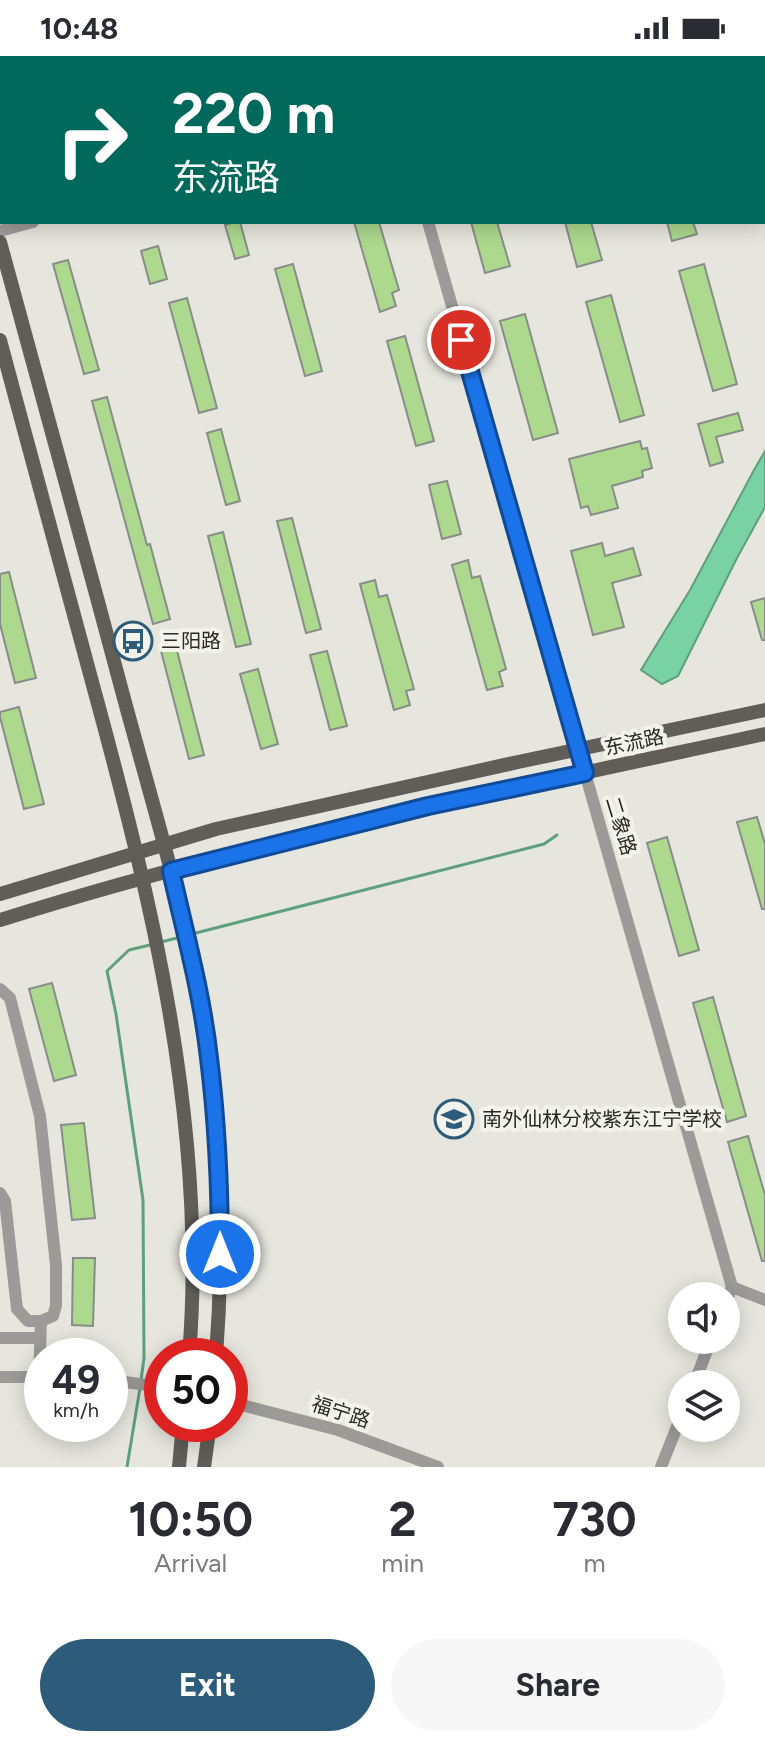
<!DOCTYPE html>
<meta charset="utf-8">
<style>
:root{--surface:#fff;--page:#f7f7f7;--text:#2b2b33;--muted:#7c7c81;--accent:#2d5b7a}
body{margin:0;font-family:Figtree,"Noto Sans SC",sans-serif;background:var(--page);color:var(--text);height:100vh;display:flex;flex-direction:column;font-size:30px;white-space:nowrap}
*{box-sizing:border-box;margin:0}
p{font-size:26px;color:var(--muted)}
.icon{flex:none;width:44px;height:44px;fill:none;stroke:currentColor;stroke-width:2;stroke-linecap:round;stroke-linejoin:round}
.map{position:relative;height:1411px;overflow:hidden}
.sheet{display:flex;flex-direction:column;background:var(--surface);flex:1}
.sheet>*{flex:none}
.guide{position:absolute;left:0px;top:0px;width:766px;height:168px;box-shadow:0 4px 20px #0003;background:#00695c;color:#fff;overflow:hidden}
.buttons{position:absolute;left:668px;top:1226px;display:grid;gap:16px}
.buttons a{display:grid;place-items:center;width:72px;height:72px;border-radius:50%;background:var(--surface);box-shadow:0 4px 20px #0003;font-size:40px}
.speed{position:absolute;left:24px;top:1282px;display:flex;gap:16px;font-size:40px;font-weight:700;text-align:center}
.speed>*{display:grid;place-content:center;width:104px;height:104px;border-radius:50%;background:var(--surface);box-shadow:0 4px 20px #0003;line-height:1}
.speed small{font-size:20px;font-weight:400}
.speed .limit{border:12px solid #d22;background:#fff;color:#111}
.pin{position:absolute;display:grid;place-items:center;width:68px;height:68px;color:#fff;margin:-34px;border:4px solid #fff;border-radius:50%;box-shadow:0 2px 8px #0007}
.me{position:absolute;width:88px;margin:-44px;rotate:0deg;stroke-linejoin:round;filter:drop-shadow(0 0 6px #0008)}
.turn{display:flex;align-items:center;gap:28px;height:168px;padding:0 40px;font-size:36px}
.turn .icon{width:104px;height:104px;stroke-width:2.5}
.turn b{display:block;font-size:56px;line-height:68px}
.eta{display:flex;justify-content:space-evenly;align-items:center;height:136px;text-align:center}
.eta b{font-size:48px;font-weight:700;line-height:56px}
.action{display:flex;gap:16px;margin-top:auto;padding:16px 40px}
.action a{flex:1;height:92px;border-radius:48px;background:var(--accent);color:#fff;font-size:32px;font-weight:700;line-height:92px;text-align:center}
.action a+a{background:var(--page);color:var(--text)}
.status{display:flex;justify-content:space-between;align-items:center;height:56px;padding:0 40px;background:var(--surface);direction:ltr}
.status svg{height:22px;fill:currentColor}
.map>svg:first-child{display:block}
.water{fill:#78d2a4;stroke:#609f7e;stroke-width:2}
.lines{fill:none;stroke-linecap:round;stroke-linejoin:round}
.stream{stroke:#609f7e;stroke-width:3}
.building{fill:#acd98e;stroke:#898d87;stroke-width:2}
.minor{stroke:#9d9b98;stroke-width:12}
.major{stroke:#615e59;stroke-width:14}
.route-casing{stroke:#114b97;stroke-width:20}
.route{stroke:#1a73e8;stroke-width:14}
.labels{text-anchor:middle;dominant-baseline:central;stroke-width:8;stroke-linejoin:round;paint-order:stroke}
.poi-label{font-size:20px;fill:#292926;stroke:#f3f3eb;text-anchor:start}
.street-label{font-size:20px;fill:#292926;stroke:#f3f3eb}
</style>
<div class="status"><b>10:48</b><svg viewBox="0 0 49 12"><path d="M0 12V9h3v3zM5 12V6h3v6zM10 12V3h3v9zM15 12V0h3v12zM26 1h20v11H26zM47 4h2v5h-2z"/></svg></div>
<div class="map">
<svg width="765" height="1411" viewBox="0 0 765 1411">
<rect width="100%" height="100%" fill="#e6e6de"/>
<polygon class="water" points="765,395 765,451 737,502 678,620 662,628 641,614 690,534 754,414"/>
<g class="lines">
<g class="stream">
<polyline points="192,878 544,788 557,779"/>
<polyline points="161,886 181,881"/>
<polyline points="141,1324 144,1302 143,1144 116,958 107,915 129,894 150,889"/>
<polyline points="127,1411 140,1332"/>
</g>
</g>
<g class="building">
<polygon points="235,166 240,166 249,199 235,203 225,169"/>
<polygon points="354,166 379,166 399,234 392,237 396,250 380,256"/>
<polygon points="471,166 497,166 510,210 485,217"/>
<polygon points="565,166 591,166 602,204 577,211"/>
<polygon points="667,166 693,166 697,178 672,185"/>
<polygon points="158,190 167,223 150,228 141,195"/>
<polygon points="68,204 99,314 84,318 53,208"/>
<polygon points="293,208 322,315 305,320 275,213"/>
<polygon points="704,208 737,328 713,335 679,215"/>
<polygon points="611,239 644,359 620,366 586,246"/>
<polygon points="187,242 217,352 199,357 169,247"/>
<polygon points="525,258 558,377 533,384 500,265"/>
<polygon points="405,280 434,385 416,390 387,285"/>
<polygon points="107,341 147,489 150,488 170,563 153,568 92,345"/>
<polygon points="738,357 743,374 716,381 723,406 710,410 698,368"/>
<polygon points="221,373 240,445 226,449 207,377"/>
<polygon points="640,385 642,393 647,392 652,412 642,415 643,421 612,430 618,452 591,459 588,450 581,452 569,403"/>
<polygon points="447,425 461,478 442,483 429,429"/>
<polygon points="292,462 321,573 306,577 277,465"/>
<polygon points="223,476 251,588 236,591 208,480"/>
<polygon points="602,487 605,500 633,492 641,519 612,527 624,571 593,579 571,495"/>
<polygon points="468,504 472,522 480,520 506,613 499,616 503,630 487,634 452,509"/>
<polygon points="9,516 36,622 15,627 0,568 0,518"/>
<polygon points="375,524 379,541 387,539 414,633 406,635 410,649 394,654 360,528"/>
<polygon points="765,542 765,584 762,584 751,546"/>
<polygon points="175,587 204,699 189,703 160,591"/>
<polygon points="327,595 347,670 330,674 310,599"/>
<polygon points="258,613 278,688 261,693 240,618"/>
<polygon points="19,651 44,748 24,753 0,661 0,656"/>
<polygon points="757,761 765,788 765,853 762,853 737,766"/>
<polygon points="667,781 699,894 679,900 647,787"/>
<polygon points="52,927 76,1019 54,1025 29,933"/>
<polygon points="713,941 746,1060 727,1066 693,947"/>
<polygon points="84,1067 95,1162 72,1164 61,1069"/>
<polygon points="748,1080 765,1139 765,1205 762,1205 728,1086"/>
<polygon points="73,1202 95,1202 93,1270 72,1269"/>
</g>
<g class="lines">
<g class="minor">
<polyline points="381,0 382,2"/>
<polyline points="617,2 624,0"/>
<path d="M428 166C528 521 631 876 732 1231L726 1246"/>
<polyline points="0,175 33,166"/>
<polyline points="0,933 10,942 40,1060 56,1209 56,1250 53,1260 41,1265 28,1265 17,1253 5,1145 0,1137"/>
<polyline points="732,1231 765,1244"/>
<polyline points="0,1282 40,1282"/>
<polyline points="0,1321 42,1321"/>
<polyline points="39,1321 41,1265"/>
<polyline points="110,1324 162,1331"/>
<polyline points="694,1328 711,1284"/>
<polyline points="230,1346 338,1374 438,1411"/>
<polyline points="661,1411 682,1358"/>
</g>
<g class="major">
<path d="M0 186C41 335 82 485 122 635 149 736 180 836 199 939 221 1057 225 1180 216 1300"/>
<path d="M0 284C30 397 61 510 91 622 151 842 208 1070 189 1300"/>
<polyline points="0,838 216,773 518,706 765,654"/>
<path d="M0 864C251 785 509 733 765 678"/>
<polyline points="179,1411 183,1368"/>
<polyline points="204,1411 210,1368"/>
</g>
</g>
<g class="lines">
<defs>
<path id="route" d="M220 1198C220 1133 217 1066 209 1002 202 938 185 877 171 815L428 750 585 717 461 284"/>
</defs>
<use href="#route" class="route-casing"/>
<use href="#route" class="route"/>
</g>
<defs>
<symbol id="bus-ring" viewBox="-11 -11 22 22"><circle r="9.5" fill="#f3f3eb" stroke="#2d5b7a" stroke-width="1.5"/><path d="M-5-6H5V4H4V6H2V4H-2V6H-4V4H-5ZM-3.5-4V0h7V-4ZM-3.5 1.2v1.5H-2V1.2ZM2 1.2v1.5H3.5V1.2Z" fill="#2d5b7a"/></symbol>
<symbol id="school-ring" viewBox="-11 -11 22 22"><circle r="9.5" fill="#f3f3eb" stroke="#2d5b7a" stroke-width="1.5"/><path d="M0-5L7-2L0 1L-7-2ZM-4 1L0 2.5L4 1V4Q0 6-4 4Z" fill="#2d5b7a"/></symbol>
</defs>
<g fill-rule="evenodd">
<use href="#bus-ring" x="111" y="563" width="44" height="44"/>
<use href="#school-ring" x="432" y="1041" width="44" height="44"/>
</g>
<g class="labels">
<g class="poi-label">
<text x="161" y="585">三阳路</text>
<text x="482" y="1063">南外仙林分校紫东江宁学校</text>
</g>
<g class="street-label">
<text transform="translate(634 686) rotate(-12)">东流路</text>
<text transform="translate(621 770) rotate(73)">二象路</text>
<text transform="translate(341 1356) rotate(18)">福宁路</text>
</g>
</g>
</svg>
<div class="buttons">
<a><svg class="icon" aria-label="sound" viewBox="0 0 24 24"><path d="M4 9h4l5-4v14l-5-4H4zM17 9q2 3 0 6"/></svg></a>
<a><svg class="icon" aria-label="layers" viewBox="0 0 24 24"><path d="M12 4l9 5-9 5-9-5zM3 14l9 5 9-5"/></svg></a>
</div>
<div class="speed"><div>49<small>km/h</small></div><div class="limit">50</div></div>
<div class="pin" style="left:461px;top:284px;background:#d93025"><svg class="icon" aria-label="arrive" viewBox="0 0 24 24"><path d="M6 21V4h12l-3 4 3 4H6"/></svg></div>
<svg class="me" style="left:220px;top:1198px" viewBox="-20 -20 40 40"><circle r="17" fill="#1a73e8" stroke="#fff" stroke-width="3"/><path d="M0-11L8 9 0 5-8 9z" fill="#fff"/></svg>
<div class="guide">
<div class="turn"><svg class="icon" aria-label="right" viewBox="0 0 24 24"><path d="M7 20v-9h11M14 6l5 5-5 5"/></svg><div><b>220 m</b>东流路</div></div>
</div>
</div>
<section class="sheet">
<div class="eta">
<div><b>10:50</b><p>Arrival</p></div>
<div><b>2</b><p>min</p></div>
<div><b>730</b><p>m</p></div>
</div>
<div class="action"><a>Exit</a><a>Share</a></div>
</section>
